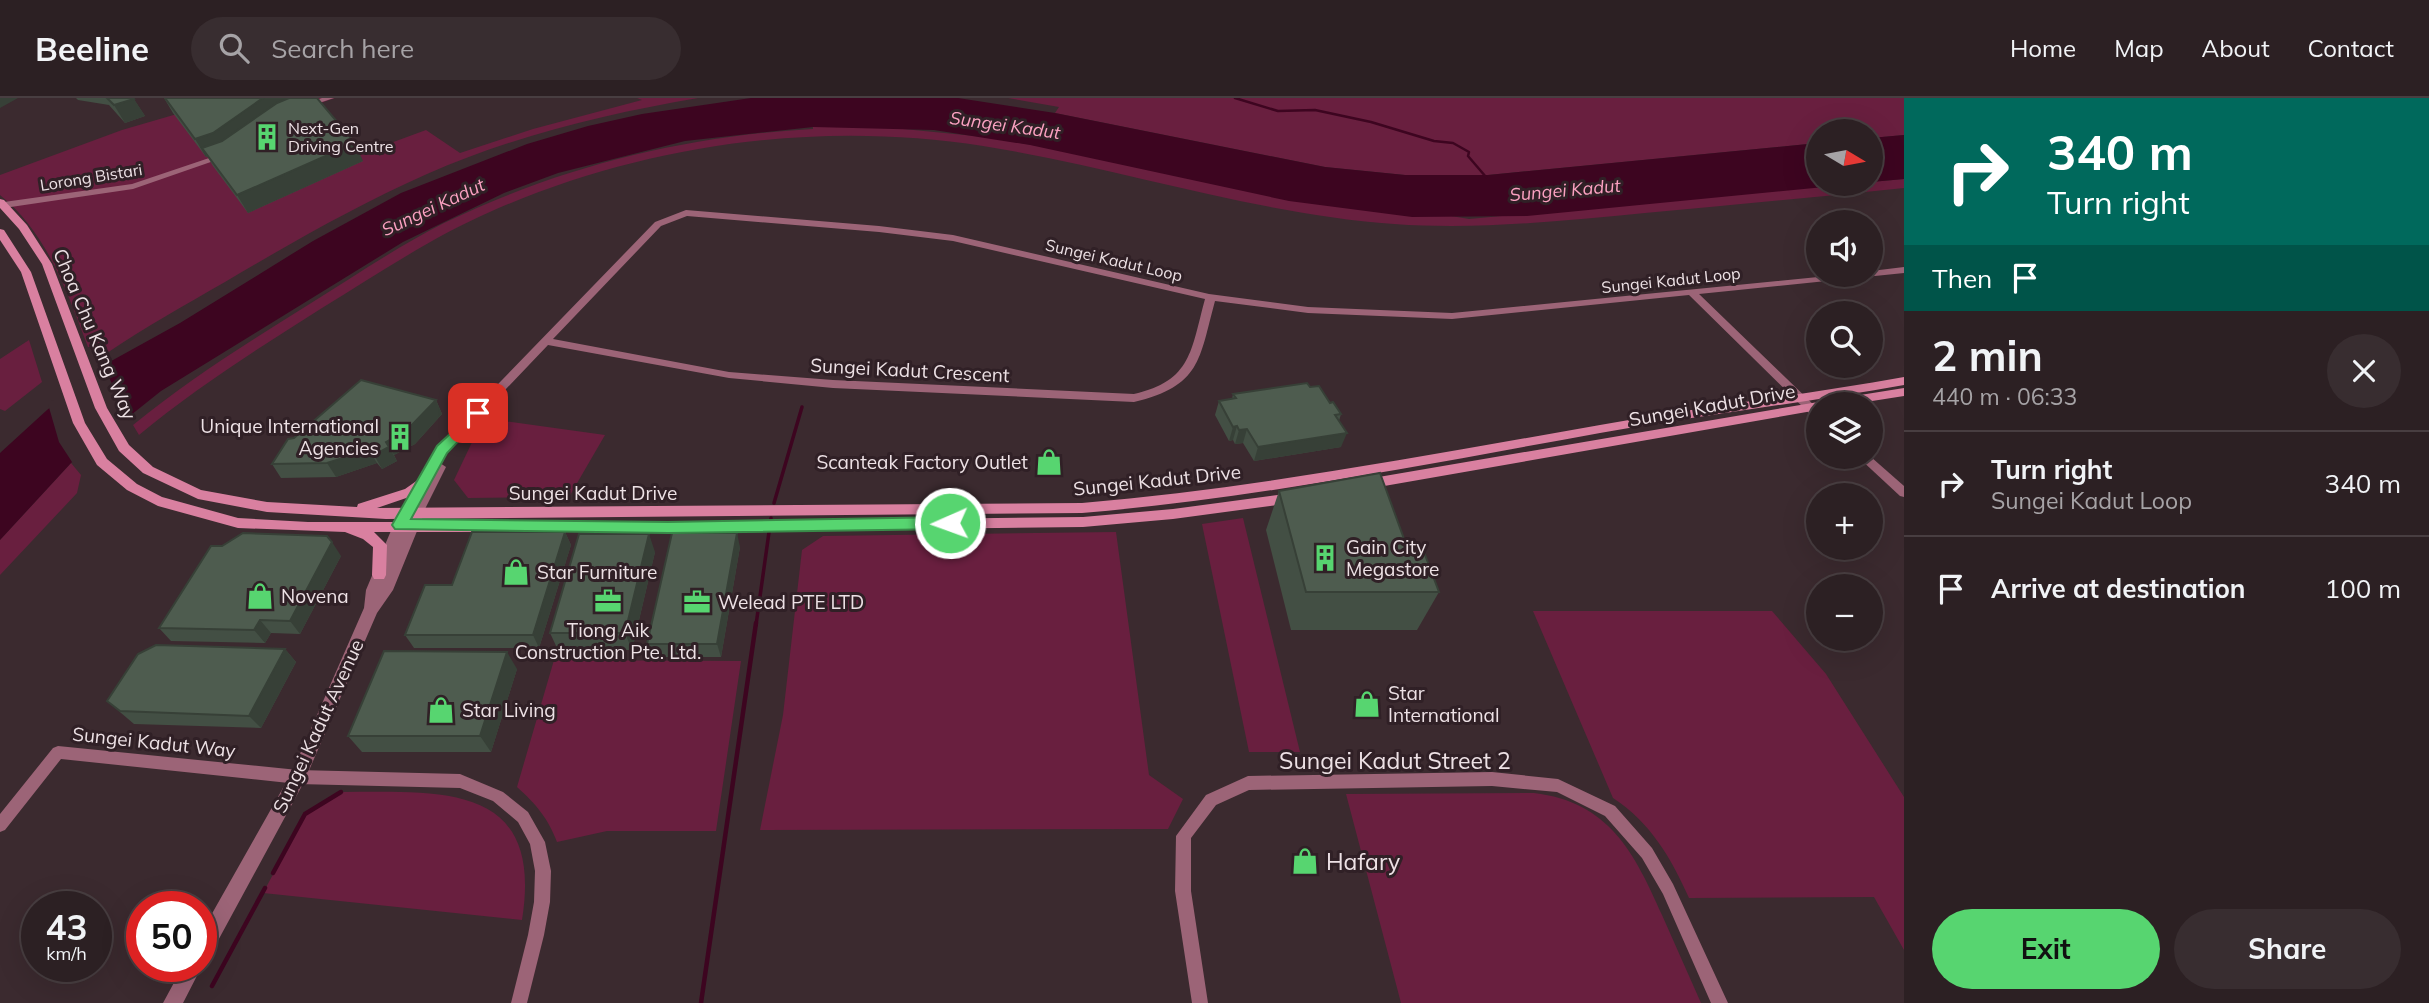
<!DOCTYPE html>
<meta charset="utf-8">
<style>
:root{--surface:#2c2023;--page:#382d30;--text:#f1f3f6;--muted:#a6a3a6;--line:#483e41;--accent:#57d570}
body{margin:0;font-family:Mulish,sans-serif;background:var(--page);color:var(--text);height:100vh;display:flex;flex-direction:column;font-size:26px;white-space:nowrap}
*{box-sizing:border-box;margin:0}
p{font-size:23px;color:var(--muted)}
.icon{flex:none;width:38px;height:38px;fill:none;stroke:currentColor;stroke-width:2;stroke-linecap:round;stroke-linejoin:round}
.map{position:relative;flex:1;overflow:hidden}
.panel{display:flex;flex-direction:column;background:var(--surface);width:525px}
.panel>*{flex:none}
.top-card{background:#00695c;color:#fff;overflow:hidden}
.needle{width:46px;rotate:100deg}
.buttons{position:absolute;left:1806px;top:21px;display:grid;gap:14px}
.buttons a{display:grid;place-items:center;width:77px;height:77px;border-radius:50%;background:var(--surface);box-shadow:0 7px 28px #0002,0 0 0 2px var(--line);font-size:35px}
.speed{position:absolute;left:21px;top:793px;display:flex;gap:14px;font-size:35px;font-weight:700;text-align:center}
.speed>*{display:grid;place-content:center;width:91px;height:91px;border-radius:50%;background:var(--surface);box-shadow:0 7px 28px #0002,0 0 0 2px var(--line);line-height:1}
.speed small{font-size:18px;font-weight:400}
.speed .limit{border:10px solid #d22;background:#fff;color:#111}
.pin{position:absolute;display:grid;place-items:center;width:60px;height:60px;color:#fff;margin:-30px;border-radius:14px;box-shadow:0 4px 10px #0006}
.me{position:absolute;width:77px;margin:-38px;rotate:268deg;stroke-linejoin:round;filter:drop-shadow(0 0 5px #0008)}
.turn{display:flex;align-items:center;gap:24px;height:147px;padding:0 28px;font-size:32px}
.turn .icon{width:91px;height:91px;stroke-width:2.5}
.turn b{display:block;font-size:49px;line-height:60px}
.then{display:flex;align-items:center;height:66px;padding:0 28px;background:#0003;gap:14px;font-size:26px}
.round{display:grid;place-items:center;flex:none;width:74px;height:74px;border-radius:37px;background:var(--page)}
.head{display:flex;align-items:center;justify-content:space-between;height:119px;padding:0 28px}
h1{font-size:42px;font-weight:700;line-height:52px}
.button{display:flex;gap:14px;margin-top:auto;padding:14px 28px}
.button a{flex:1;height:80px;border-radius:42px;background:var(--accent);color:#111;font-size:28px;font-weight:700;line-height:80px;text-align:center}
.button a+a{background:var(--page);color:var(--text)}
ul{padding:0;list-style:none}
li{display:flex;align-items:center;gap:21px;height:105px;padding:0 28px;border-top:2px solid var(--line)}
li div{flex:1}
li b{display:block;font-size:26px}
li em{font-style:normal}
header{display:flex;align-items:center;gap:42px;box-sizing:border-box;height:98px;padding:0 35px;background:var(--surface);border-bottom:2px solid var(--line)}
header strong{font-size:33px}
nav{display:flex;gap:38px;margin-inline-start:auto;font-size:24px}
.search{width:490px;height:63px;background:var(--page);display:flex;align-items:center;gap:18px;box-sizing:border-box;padding:0 24px;border-radius:38px;color:var(--muted);font-size:26px}
main{display:flex;flex:1;min-height:0}
.map>svg:first-child{display:block}
.green{fill:#691f3f}
.water{fill:#3d0520}
.pier{fill:#3b2a2f}
.lines{fill:none;stroke-linecap:round;stroke-linejoin:round}
.stream-far2{stroke:#3d0520;stroke-width:2.5}
.stream-far1{stroke:#3d0520;stroke-width:3.5}
.stream{stroke:#3d0520;stroke-width:4.5}
.minor{fill:#9c6477;fill-rule:evenodd}
.tertiary{fill:#9c6477;fill-rule:evenodd}
.secondary{fill:#d980a0;fill-rule:evenodd}
.wall{fill:#434f44}
.shaded-wall{fill:#374037}
.building{fill:#4e5c4f;stroke:#374037;stroke-width:2}
.route{fill:#57d570;stroke:#398a49;stroke-width:2}
.labels{text-anchor:middle;dominant-baseline:central;stroke-width:6;stroke-linejoin:round;paint-order:stroke}
.far-poi-label{font-size:16px;fill:#ede1e5;stroke:#302026;text-anchor:start}
.far-street-label{font-size:16px;fill:#ede1e5;stroke:#302026}
.far-water-label{font-size:18px;font-style:italic;fill:#fba1c1;stroke:#302026}
.street-label{font-size:19px;fill:#ede1e5;stroke:#302026}
.poi-label{font-size:19px;fill:#ede1e5;stroke:#302026;text-anchor:start}
.near-street-label{font-size:23px;fill:#ede1e5;stroke:#302026}
.near-poi-label{font-size:23px;fill:#ede1e5;stroke:#302026;text-anchor:start}
</style>
<header>
<strong>Beeline</strong>
<div class="search"><svg class="icon" aria-label="search" viewBox="0 0 24 24"><circle cx="10" cy="10" r="6"/><path d="M15 15l6 6"/></svg>Search here</div>
<nav><a>Home</a><a>Map</a><a>About</a><a>Contact</a></nav>
</header>
<main>
<div class="map">
<svg width="1904" height="905" viewBox="0 0 1904 905">
<rect width="100%" height="100%" fill="#3b2a2f"/>
<g class="green">
<path d="M232 0H335L306 10 380 58 388 46 426 32 460 55 533 31 642 2 637 0H698C605 16 513 38 427 76 357 107 291 145 225 184 185 207 145 229 107 255L110 264 104 267 100 249H88C67 194 48 136 0 97V77L122 32Z"/>
<polygon points="1008,0 1904,0 1904,37 1871,40 1871,33 1818,33 1818,45 1488,77 1405,77 1325,69 1055,15 1059,9"/>
<path d="M813 29H883L985 39 1469 121 1904 81V90C1818 99 1731 107 1645 115 1561 123 1478 132 1394 126 1255 116 1121 70 983 48 818 22 645 46 492 113 432 139 378 176 322 210 259 250 197 289 139 337L133 327C188 282 247 245 308 207 353 179 397 149 444 125 560 69 684 38 813 31Z"/>
<polygon points="29,242 42,284 5,313 0,311 0,261"/>
<polygon points="489,321 605,337 569,399 468,400 454,382 474,340"/>
<polygon points="71,365 81,377 77,395 0,477 0,442"/>
<polygon points="1243,420 1300,654 1249,654 1202,426"/>
<polygon points="1116,434 1149,677 1183,701 1168,731 760,732 783,617 802,452 823,438"/>
<path d="M1533 513H1772L1826 576 1904 699V852L1874 799 1689 800C1671 760 1651 725 1613 700Z"/>
<path d="M554 562 741 563 716 733H607L557 744C548 720 536 706 517 689Z"/>
<path d="M342 694C442 694 544 684 522 822L263 795 305 717Z"/>
<path d="M1534 695C1609 704 1634 754 1662 817 1675 846 1688 876 1701 905H1401L1346 696Z"/>
</g>
<g class="water">
<polygon points="751,0 958,0 1055,15 1325,69 1405,77 1488,77 1818,45 1818,86 1855,86 1527,118 1412,119 1289,103 1030,47 934,32 813,29 685,43 558,75 504,95 403,144 161,293 71,365 0,442 0,355 47,312 104,267 180,225 313,143 401,95 527,46 588,28 642,16"/>
<polygon points="1904,37 1904,81 1871,84 1871,40"/>
</g>
<polygon class="pier" points="102,264 129,323 74,367 59,344 48,306"/>
<g class="lines">
<polyline class="stream-far2" points="1235,0 1278,13 1315,12 1371,24 1434,43 1453,45 1469,54 1468,58 1486,79"/>
<g class="stream-far1">
<polyline points="774,405 802,309"/>
<polyline points="756,527 771,420"/>
</g>
<g class="stream">
<polyline points="273,775 305,716 341,694"/>
<polyline points="212,888 265,790"/>
<polyline points="701,905 756,525"/>
</g>
<g class="minor">
<polygon points="322,0 334,0 304,10 300,8"/>
<polygon points="221,56 228,58 133,91 4,110 0,108 4,104 132,86"/>
<path d="M686 112 879 128 953 137 1209 196 1308 209 1452 215 1838 177H1871V173L1904 169V175L1699 196 1818 311V321L1814 320 1689 197 1452 221 1308 215 1215 203C1199 262 1201 288 1134 304L833 290 729 280 548 247 446 354 440 365 446 369 421 419H413L412 415 409 419H401L399 416 438 348 655 124ZM687 118 879 134 953 143 1205 201C1191 252 1192 283 1134 296L833 282 729 274 553 241 661 128Z"/>
<polygon points="1858,359 1871,359 1904,388 1904,399 1900,398"/>
<polygon points="58,648 298,672 460,676 503,694 528,714 545,744 551,773 550,804 544,837 527,905 511,905 528,837 534,804 535,773 530,746 518,724 493,703 460,690 298,686 61,661 5,732 0,734 0,716 53,650"/>
<polygon points="1492,674 1558,681 1615,708 1652,750 1673,786 1728,905 1711,905 1663,796 1642,760 1605,718 1557,694 1492,688 1249,692 1216,707 1191,740 1191,793 1208,905 1192,905 1175,793 1176,738 1206,697 1248,678"/>
</g>
<g class="tertiary">
<polygon points="405,411 411,415 417,411 424,416 393,492 377,515 304,684 208,861 201,863 201,835 292,674 364,510 366,492 398,416"/>
<polygon points="201,865 202,868 183,905 163,905 183,868 201,868"/>
</g>
<g class="secondary">
<path d="M0 101 4 102 27 127 52 166 107 310 129 347 153 369 201 392 267 404 357 409 358 406 405 391 422 379 429 384 415 397 377 410 1082 405C1257 390 1428 357 1600 327 1701 309 1803 297 1904 279V287C1803 305 1701 317 1600 335 1428 366 1257 400 1082 415L386 421 267 414 198 401 143 375 119 353 95 310 42 166 19 131 0 110Z"/>
<polygon points="0,131 4,132 31,174 85,325 107,361 137,386 162,399 238,420 308,424 668,424 1083,419 1173,411 1292,395 1299,400 1292,405 1173,421 1083,429 668,434 374,434 387,447 386,477 384,481 374,481 372,477 373,449 363,441 345,434 238,430 158,408 127,392 97,367 73,325 21,174 0,142"/>
<polygon points="1904,290 1904,298 1853,306 1818,306 1818,312 1367,391 1360,386 1367,381 1818,304 1823,306 1829,302"/>
</g>
</g>
<g class="wall">
<polygon points="76,0 133,0 145,18 125,25 109,7 78,2"/>
<polygon points="164,0 363,63 248,115 213,68 207,58 206,59 173,15"/>
<polygon points="1310,289 1330,305 1341,316 1339,323 1341,349 1254,363 1243,345 1235,346 1233,342 1229,343 1215,317 1219,303 1232,301 1233,296"/>
<polygon points="436,302 442,316 415,346 394,357 397,363 382,371 377,365 336,379 281,380 272,366 294,340"/>
<polygon points="1279,393 1407,449 1439,494 1417,532 1291,532 1266,432"/>
<polygon points="565,434 571,447 539,550 414,550 405,537"/>
<polygon points="740,449 721,559 652,559 647,546"/>
<polygon points="655,454 632,552 558,552 550,535"/>
<polygon points="341,458 300,536 271,535 265,545 171,543 159,530"/>
<polygon points="285,551 296,564 261,630 134,626 107,603"/>
<polygon points="517,571 491,654 362,654 348,638"/>
</g>
<g class="shaded-wall">
<polygon points="0,0 18,0 0,10"/>
<polygon points="263,0 311,0 223,53 202,50 207,58 206,59 195,41"/>
<polygon points="134,1 145,18 125,25 114,7"/>
<polygon points="355,45 363,63 248,115 237,97"/>
<polygon points="436,302 442,316 415,346 394,357 386,344"/>
<polygon points="1237,328 1233,342 1229,343 1233,329"/>
<polygon points="1247,331 1243,345 1235,346 1239,332"/>
<polygon points="1347,335 1341,349 1254,363 1258,349"/>
<polygon points="389,349 397,363 382,371 374,357"/>
<polygon points="369,352 377,365 336,379 327,365"/>
<polygon points="565,434 571,447 539,550 533,537"/>
<polygon points="737,435 740,449 721,559 717,546"/>
<polygon points="649,436 655,454 632,552 625,535"/>
<polygon points="332,444 341,458 300,536 290,523"/>
<polygon points="260,522 271,535 265,545 254,532"/>
<polygon points="285,551 296,564 261,630 249,618"/>
<polygon points="507,554 517,571 491,654 480,638"/>
</g>
<g class="building">
<polygon points="107,0 133,0 134,1 114,7"/>
<polygon points="165,0 263,0 213,35 195,41"/>
<polygon points="289,0 317,0 355,45 237,97 202,50 222,43 277,5"/>
<polygon points="361,282 436,302 407,332 386,344 389,349 374,357 369,352 327,365 272,366 288,341 294,340"/>
<polygon points="1307,285 1310,289 1319,288 1330,305 1333,304 1341,316 1335,317 1347,335 1258,349 1247,331 1239,332 1237,328 1233,329 1219,303 1236,300 1233,296"/>
<polygon points="1380,375 1407,449 1422,449 1439,494 1306,494 1279,393"/>
<polygon points="472,434 565,434 533,537 405,537 425,487 452,487"/>
<polygon points="243,435 327,438 332,444 290,523 260,522 254,532 159,530 211,448 222,448"/>
<polygon points="672,435 737,435 717,546 647,546"/>
<polygon points="579,436 649,436 625,535 550,535"/>
<polygon points="156,547 285,551 249,618 120,613 107,603 138,556"/>
<polygon points="384,553 507,554 480,638 348,638"/>
</g>
<polygon class="route" points="478,310 485,315 447,355 411,421 668,424 950,419 958,425 950,431 668,435 395,431 392,427 437,348"/>
<defs>
<symbol id="building-bare" viewBox="-9 -9 18 18"><path d="M-4-6H4V6H1V3H-1V6H-4ZM-2.5-4.3h1.7v1.8h-1.7ZM.8-4.3h1.7v1.8H.8ZM-2.5-1h1.7V.8h-1.7ZM.8-1h1.7V.8H.8Z" fill="#57d570" stroke="#302026" stroke-width="2.5" paint-order="stroke"/></symbol>
<symbol id="shop-bare" viewBox="-9 -9 18 18"><path d="M-5-2.5h2.3a2.7 3.5 0 0 1 5.4 0H5L5.5 6h-11ZM-1.5-2.5h3a1.5 2.3 0 0 0-3 0Z" fill="#57d570" stroke="#302026" stroke-width="2.5" paint-order="stroke"/></symbol>
<symbol id="office-bare" viewBox="-9 -9 18 18"><path d="M-6-3h4V-5.5h4V-3h4V5H-6ZM-1-4.5V-3h2v-1.5ZM-6 0V1H6V0Z" fill="#57d570" stroke="#302026" stroke-width="2.5" paint-order="stroke"/></symbol>
</defs>
<g fill-rule="evenodd">
<use href="#building-bare" x="248" y="20" width="38" height="38"/>
<use href="#building-bare" x="381" y="320" width="38" height="38"/>
<use href="#shop-bare" x="1030" y="345" width="38" height="38"/>
<use href="#building-bare" x="1306" y="441" width="38" height="38"/>
<use href="#shop-bare" x="497" y="455" width="38" height="38"/>
<use href="#shop-bare" x="241" y="479" width="38" height="38"/>
<use href="#office-bare" x="589" y="484" width="38" height="38"/>
<use href="#office-bare" x="678" y="485" width="38" height="38"/>
<use href="#shop-bare" x="1348" y="587" width="38" height="38"/>
<use href="#shop-bare" x="422" y="593" width="38" height="38"/>
<use href="#shop-bare" x="1286" y="744" width="38" height="38"/>
</g>
<g class="labels">
<g class="far-poi-label">
<text x="288" y="30">Next-Gen<tspan x="288" dy="18">Driving Centre</tspan></text>
</g>
<g class="far-street-label">
<text transform="translate(91 79) rotate(-9)">Lorong Bistari</text>
<text transform="translate(1114 162) rotate(13)">Sungei Kadut Loop</text>
<text transform="translate(1671 182) rotate(-6)">Sungei Kadut Loop</text>
</g>
<g class="far-water-label">
<text transform="translate(1005 27) rotate(8)">Sungei Kadut</text>
<text transform="translate(1565 92) rotate(-5)">Sungei Kadut</text>
<text transform="translate(433 109) rotate(-25)">Sungei Kadut</text>
</g>
<g class="street-label">
<text transform="translate(95 236) rotate(67)">Choa Chu Kang Way</text>
<text transform="translate(910 272) rotate(3)">Sungei Kadut Crescent</text>
<text transform="translate(1712 307) rotate(-10)">Sungei Kadut Drive</text>
<text transform="translate(1157 382) rotate(-6)">Sungei Kadut Drive</text>
<text x="593" y="395">Sungei Kadut Drive</text>
<text transform="translate(318 628) rotate(-65)">Sungei Kadut Avenue</text>
<text transform="translate(154 644) rotate(6)">Sungei Kadut Way</text>
</g>
<g class="poi-label">
<text x="379" y="328" text-anchor="end">Unique International<tspan x="379" dy="22">Agencies</tspan></text>
<text x="1028" y="364" text-anchor="end">Scanteak Factory Outlet</text>
<text x="1346" y="449">Gain City<tspan x="1346" dy="22">Megastore</tspan></text>
<text x="537" y="474">Star Furniture</text>
<text x="281" y="498">Novena</text>
<text x="718" y="504">Welead PTE LTD</text>
<text x="608" y="532" text-anchor="middle">Tiong Aik<tspan x="608" dy="22">Construction Pte. Ltd.</tspan></text>
<text x="1388" y="595">Star<tspan x="1388" dy="22">International</tspan></text>
<text x="462" y="612">Star Living</text>
</g>
<g class="near-street-label">
<text x="1395" y="662">Sungei Kadut Street 2</text>
</g>
<g class="near-poi-label">
<text x="1326" y="763">Hafary</text>
</g>
</g>
</svg>
<div class="buttons">
<a><svg class="needle" viewBox="-14 -14 28 28"><path d="M0-13l5 13h-10z" fill="#e53935"/><path d="M0 13l5-13h-10z" fill="#a6a3a6"/></svg></a>
<a><svg class="icon" aria-label="sound" viewBox="0 0 24 24"><path d="M4 9h4l5-4v14l-5-4H4zM17 9q2 3 0 6"/></svg></a>
<a><svg class="icon" aria-label="search" viewBox="0 0 24 24"><circle cx="10" cy="10" r="6"/><path d="M15 15l6 6"/></svg></a>
<a><svg class="icon" aria-label="layers" viewBox="0 0 24 24"><path d="M12 4l9 5-9 5-9-5zM3 14l9 5 9-5"/></svg></a>
<a>+</a>
<a>−</a>
</div>
<div class="speed"><div>43<small>km/h</small></div><div class="limit">50</div></div>
<div class="pin" style="left:478px;top:315px;background:#d93025"><svg class="icon" aria-label="arrive" viewBox="0 0 24 24"><path d="M6 21V4h12l-3 4 3 4H6"/></svg></div>
<svg class="me" style="left:950px;top:425px" viewBox="-20 -20 40 40"><circle r="17" fill="#57d570" stroke="#fff" stroke-width="3"/><path d="M0-11L8 9 0 5-8 9z" fill="#fff"/></svg>
</div>
<section class="panel">
<div class="top-card">
<div class="turn"><svg class="icon" aria-label="right" viewBox="0 0 24 24"><path d="M7 20v-9h11M14 6l5 5-5 5"/></svg><div><b>340 m</b>Turn right</div></div>
<div class="then">Then<svg class="icon" aria-label="arrive" viewBox="0 0 24 24"><path d="M6 21V4h12l-3 4 3 4H6"/></svg></div>
</div>
<div class="head"><div><h1>2 min</h1><p>440 m · 06:33</p></div><a class="round"><svg class="icon" aria-label="close" viewBox="0 0 24 24"><path d="M6 6l12 12M18 6L6 18"/></svg></a></div>
<ul>
<li><svg class="icon" aria-label="right" viewBox="0 0 24 24"><path d="M7 20v-9h11M14 6l5 5-5 5"/></svg><div><b>Turn right</b><p>Sungei Kadut Loop</p></div><em>340 m</em></li>
<li><svg class="icon" aria-label="arrive" viewBox="0 0 24 24"><path d="M6 21V4h12l-3 4 3 4H6"/></svg><div><b>Arrive at destination</b></div><em>100 m</em></li>
</ul>
<div class="button"><a>Exit</a><a>Share</a></div>
</section>
</main>
